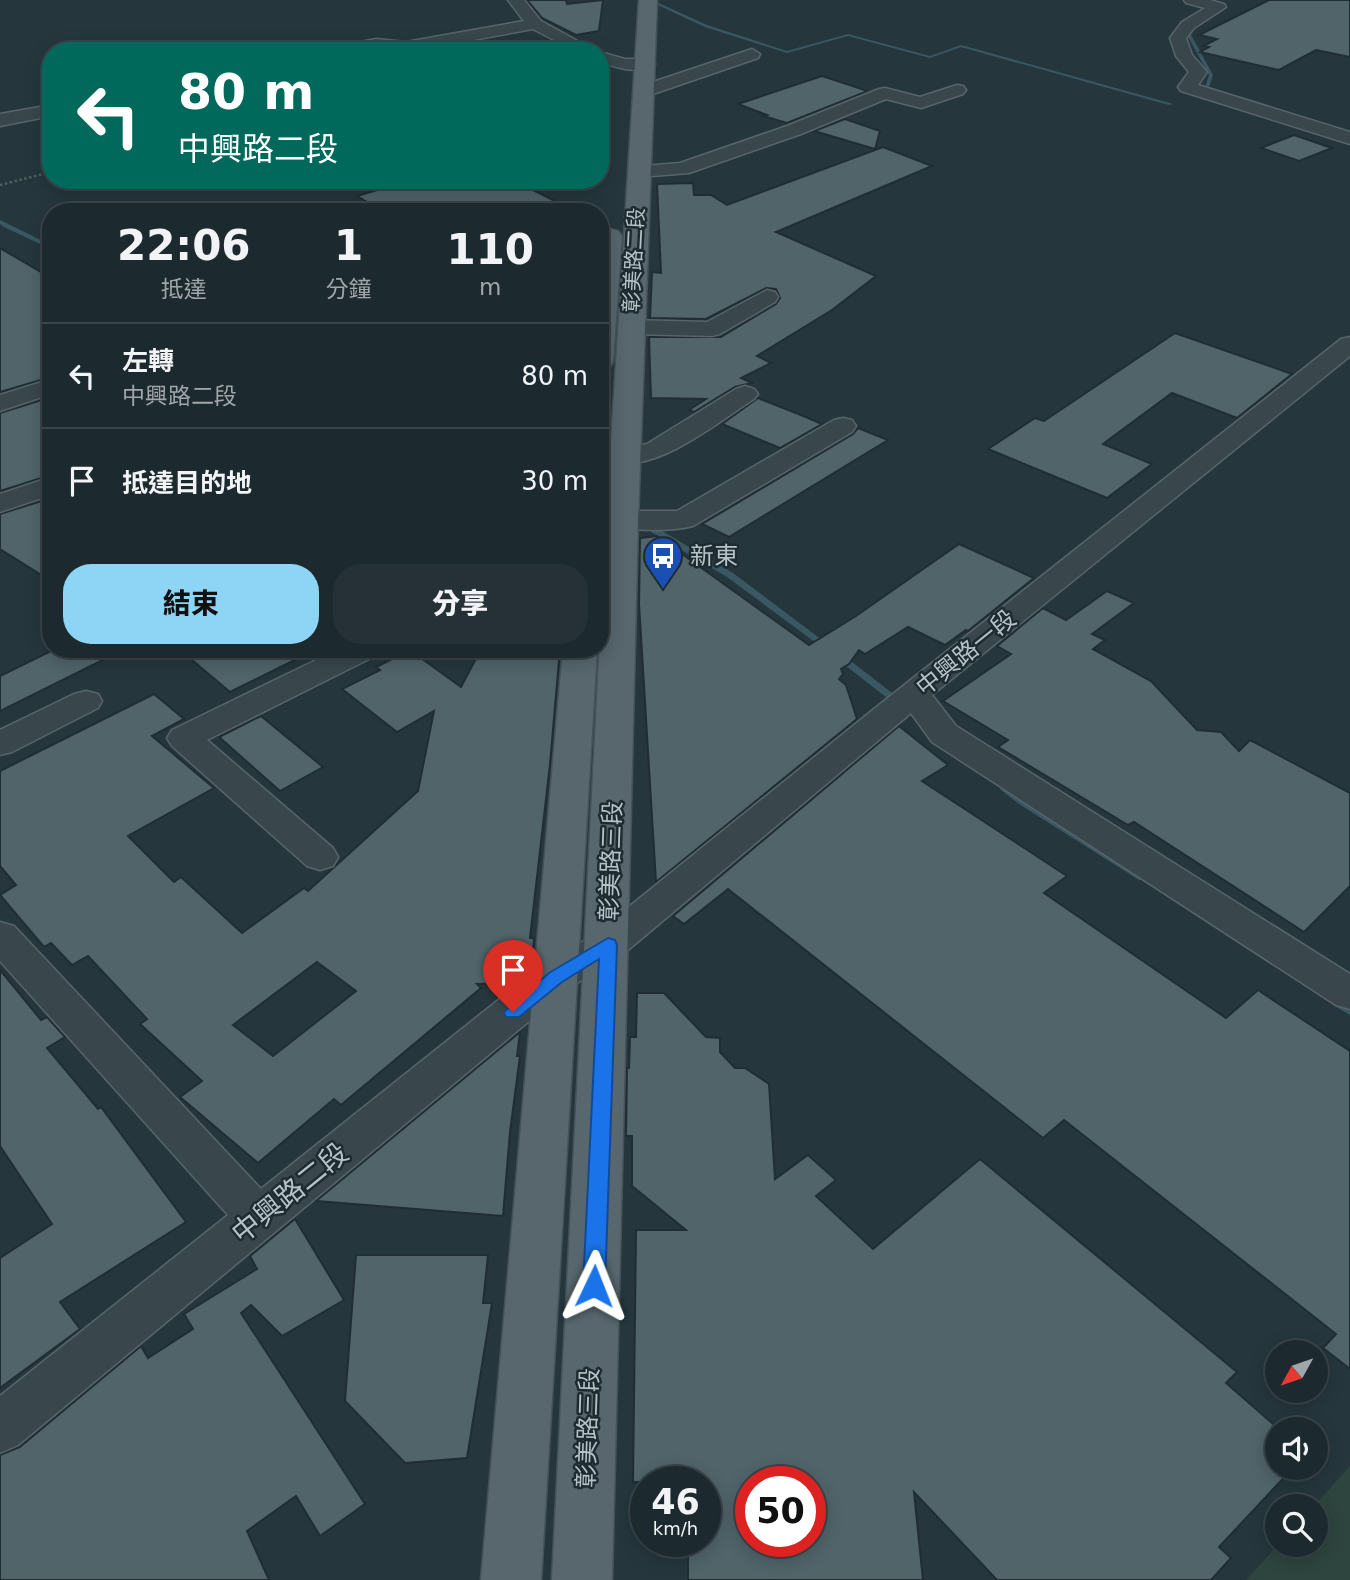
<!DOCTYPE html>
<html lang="zh-TW">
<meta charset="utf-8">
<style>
:root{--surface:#1c292e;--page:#253136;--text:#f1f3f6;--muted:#a0a6aa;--line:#3a454a;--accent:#8dd4f5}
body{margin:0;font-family:"DejaVu Sans","Noto Sans TC",sans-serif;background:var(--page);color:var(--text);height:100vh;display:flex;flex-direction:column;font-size:26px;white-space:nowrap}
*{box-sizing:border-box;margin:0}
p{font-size:23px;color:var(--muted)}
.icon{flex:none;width:38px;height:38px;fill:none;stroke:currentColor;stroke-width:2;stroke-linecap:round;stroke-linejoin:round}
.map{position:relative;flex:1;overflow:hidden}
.panel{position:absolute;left:42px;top:203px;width:567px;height:455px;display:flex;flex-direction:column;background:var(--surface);border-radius:28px;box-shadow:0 4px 18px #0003,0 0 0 2px var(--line)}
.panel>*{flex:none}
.banner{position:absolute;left:42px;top:42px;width:567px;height:147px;border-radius:28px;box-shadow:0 4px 18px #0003,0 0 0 2px var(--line);background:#00695c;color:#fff;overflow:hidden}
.needle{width:46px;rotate:230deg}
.fabs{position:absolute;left:1265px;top:1340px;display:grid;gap:14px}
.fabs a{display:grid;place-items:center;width:63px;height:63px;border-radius:50%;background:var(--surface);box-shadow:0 4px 18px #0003,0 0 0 2px var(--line);font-size:35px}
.speed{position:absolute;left:630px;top:1466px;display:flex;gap:14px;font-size:35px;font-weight:700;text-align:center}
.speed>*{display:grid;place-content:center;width:91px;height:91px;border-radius:50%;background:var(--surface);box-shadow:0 4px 18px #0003,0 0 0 2px var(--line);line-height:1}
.speed small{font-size:18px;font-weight:400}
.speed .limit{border:10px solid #d22;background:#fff;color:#111}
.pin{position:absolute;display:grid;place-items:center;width:60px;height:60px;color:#fff;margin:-72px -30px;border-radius:50% 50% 50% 0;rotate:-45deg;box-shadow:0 0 7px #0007}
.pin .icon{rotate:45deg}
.me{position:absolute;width:77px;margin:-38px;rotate:2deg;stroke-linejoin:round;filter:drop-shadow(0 0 5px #0008)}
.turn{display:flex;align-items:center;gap:24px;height:147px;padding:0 21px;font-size:32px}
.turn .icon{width:91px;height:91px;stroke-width:2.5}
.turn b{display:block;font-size:49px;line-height:60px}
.eta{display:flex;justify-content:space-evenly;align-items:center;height:119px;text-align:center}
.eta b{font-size:42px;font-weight:800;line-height:49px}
.cta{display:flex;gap:14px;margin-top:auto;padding:14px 21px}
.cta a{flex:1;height:80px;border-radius:28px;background:var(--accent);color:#111;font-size:28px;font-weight:800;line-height:80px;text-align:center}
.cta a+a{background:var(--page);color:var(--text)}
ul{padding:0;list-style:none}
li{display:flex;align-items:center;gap:21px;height:105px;padding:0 21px;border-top:2px solid var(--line)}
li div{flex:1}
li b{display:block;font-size:26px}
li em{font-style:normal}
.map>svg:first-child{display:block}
.green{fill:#2d453e}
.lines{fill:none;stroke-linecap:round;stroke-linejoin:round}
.stream{fill:#395864;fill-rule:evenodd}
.building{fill:#50646a;stroke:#202e34;stroke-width:2;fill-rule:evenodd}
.minor-casing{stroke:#57656b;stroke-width:3}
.major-casing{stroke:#455359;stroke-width:3}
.path{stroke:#4c615d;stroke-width:2.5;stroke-dasharray:2.5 2.5;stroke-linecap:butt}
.minor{fill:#39474d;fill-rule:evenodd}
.major{fill:#57676d;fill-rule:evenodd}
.route{fill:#1a73e8;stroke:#114b97;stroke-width:2}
.labels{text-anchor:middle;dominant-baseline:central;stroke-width:5;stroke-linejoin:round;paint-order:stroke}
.far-street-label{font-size:21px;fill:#b5c2c8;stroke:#1e2c32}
.poi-label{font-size:24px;fill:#b5c2c8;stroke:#1e2c32;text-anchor:start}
.street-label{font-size:24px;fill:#b5c2c8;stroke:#1e2c32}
.near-street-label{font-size:28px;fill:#b5c2c8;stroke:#1e2c32}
</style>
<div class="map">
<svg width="1350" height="1580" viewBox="0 0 1350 1580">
<rect width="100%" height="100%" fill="#25373d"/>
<polygon class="green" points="1350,1466 1350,1580 1246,1580 1278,1545 1316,1545 1316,1507 1313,1507"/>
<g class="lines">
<g class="stream">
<polygon points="647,0 652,0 707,25 787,51 848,34 930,56 961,45 1173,104 1169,105 961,47 930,58 848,36 787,53 705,27"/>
<polygon points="1193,27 1196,28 1190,33 1213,75 1208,90 1215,92 1215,94 1204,91 1209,75 1186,33"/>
<polygon points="0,220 51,245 51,249 4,227 0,224"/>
<polygon points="651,528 657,528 733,573 830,646 826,648 823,648 727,577 651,532"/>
<polygon points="837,655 843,655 901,700 902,702 901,704 895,704 837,659 836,657"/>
<polygon points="1004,785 1145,876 1147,878 1145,880 1139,880 1019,804 1001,790 1000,788"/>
<polygon points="1337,998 1350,1006 1350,1015 1333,1005 1332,1002 1333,999"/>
</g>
</g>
<g class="building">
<polygon points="527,0 566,0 567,4 603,0 599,31 576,35 542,18"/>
<polygon points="1269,0 1350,0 1350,57 1316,50 1279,70 1200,52 1209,47 1203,46 1217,39 1199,35"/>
<polygon points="822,76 868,91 787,123 763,116 767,115 738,104"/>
<polygon points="845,119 880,131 875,149 814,131"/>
<polygon points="1294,135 1332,148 1299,161 1261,148"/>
<polygon points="883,147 932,166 776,232 876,276 832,310 757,356 771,363 741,378 752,383 735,387 694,412 689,410 706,399 651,398 649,337 721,337 776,304 780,298 776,289 766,288 706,319 650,318 652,272 661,273 657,184 693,183 694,195 711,195 727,205"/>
<polygon points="411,180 513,180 577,212 384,212 357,196"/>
<polygon points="0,248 51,278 51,377 0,392"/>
<polygon points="1175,333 1292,374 1237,418 1172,393 1103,444 1152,464 1107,498 988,449 1035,418 1044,421"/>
<polygon points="51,397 51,475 0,491 0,413"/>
<polygon points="758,398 801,415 822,424 780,448 722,424"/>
<polygon points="858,428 888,440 729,537 702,524 853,434"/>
<polygon points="51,498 51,581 0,549 0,514"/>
<polygon points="657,536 809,645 856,616 959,544 1034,578 968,631 966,630 945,645 908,627 865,654 859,650 849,664 841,669 843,674 839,679 846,685 857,719 656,882 639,604 640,538"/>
<polygon points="1107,591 1134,603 1092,634 1105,640 1093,649 1151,681 1197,730 1221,732 1239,751 1250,740 1350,793 1350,886 1304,932 1134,822 1128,825 998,747 1008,740 943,701 1011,654 997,646 1043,608 1066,620"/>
<polygon points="55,649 125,649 0,711 0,676"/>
<polygon points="179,649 317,649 230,692"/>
<path d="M481 649H560L550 764 530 938H534L532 970 516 983 477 984 481 988 341 1105 334 1099 258 1163 180 1097 202 1081 140 1024 147 1019 88 956 72 965 51 943 44 947 0 895 16 885 0 866V771L154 694 184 719 152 736 214 788 128 836 174 882 181 877 242 933 304 888 308 891 418 791 434 711 397 732 342 689 380 670 376 667 410 650 461 687ZM317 962 356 991 273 1056 233 1025Z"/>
<polygon points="261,716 323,767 280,791 219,737"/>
<polygon points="899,726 948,765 922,781 1067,876 1044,893 1226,1018 1258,990 1350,1051 1350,1369 1323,1348 1336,1334 1064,1120 1043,1138 728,889 684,924 673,916"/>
<polygon points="0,970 41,1020 47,1017 65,1037 47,1048 98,1109 101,1107 186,1222 60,1302 80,1329 0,1388 0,1258 52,1224 0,1146"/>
<path d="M637 993H664L706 1037 720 1038V1052L735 1068H745L769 1084 775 1179 808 1155 836 1180 816 1196 873 1249 980 1159 1237 1372 1226 1383 1280 1430 1278 1468H1293L1219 1547 1231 1558 1211 1580H997L914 1492 923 1580H688V1542H705V1482H633L636 1230H686L632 1186V1136H626L627 1068H629L630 1037H636ZM751 1482H810V1544L751 1543Z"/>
<polygon points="520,1032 517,1056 520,1056 510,1132 503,1216 316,1201"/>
<polygon points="295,1219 344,1300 282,1336 251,1305 241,1313 365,1504 320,1536 296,1496 247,1531 269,1580 0,1580 0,1455 20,1447 141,1346 148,1358 193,1329 184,1314 257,1269 250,1256"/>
<polygon points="356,1255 488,1255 483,1303 492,1303 467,1458 405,1463 345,1401"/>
</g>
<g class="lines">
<defs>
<g id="minor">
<polygon points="508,0 524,0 541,21 596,51 575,51 533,29 413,51 333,51 335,47 376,39 406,42 524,21"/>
<polygon points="1184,0 1210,0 1224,4 1226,7 1194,28 1186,38 1192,55 1207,72 1198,85 1350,132 1350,144 1181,91 1178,87 1189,72 1176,56 1170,38 1182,22 1205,8 1186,3"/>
<polygon points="752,49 760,54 758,58 650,95 644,96 635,91 638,87"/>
<path d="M600 52 625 59H646L655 64C641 76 616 67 600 62Z"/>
<polygon points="957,85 963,86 966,90 963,94 921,108 886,99 801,134 689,173 639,177 632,175 629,171 632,167 680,163 787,126 879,89 885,88 920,97"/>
<polygon points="51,105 51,116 0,126 0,114"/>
<polygon points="767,290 775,292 778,297 775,302 720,334 712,336 631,334 623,332 619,327 623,322 631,320 707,322"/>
<polygon points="1350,337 1350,356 932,695 956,726 1350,974 1350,1009 1336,1005 932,742 911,713 622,955 569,988 18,1445 0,1453 0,1396 228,1215 0,961 0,922 14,926 261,1189 541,966 594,935 874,709 1341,339"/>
<polygon points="51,379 51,394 0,411 0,395"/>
<path d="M745 386 754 389 758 394 754 399C719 421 658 472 616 462L612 456 616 450 647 444 736 389Z"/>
<path d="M843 418 852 420 856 426 852 432 693 526C665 533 629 529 600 526V509L622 511H677L834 420Z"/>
<polygon points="51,477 51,495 0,512 0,494"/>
<polygon points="339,649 380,649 375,656 207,740 333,848 338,857 333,866 320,870 307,866 172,746 167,738 172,730"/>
<polygon points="86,691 98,694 102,701 98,708 12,752 0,755 0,730 74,694"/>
</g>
<g id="major">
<polygon points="639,0 657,0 638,520 612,1580 552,1580 606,520"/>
<polygon points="610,229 618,231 622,236 613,361 610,367 600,369 600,233"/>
<polygon points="563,649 597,649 541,1580 481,1580"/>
</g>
</defs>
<use href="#minor" class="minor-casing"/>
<use href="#major" class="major-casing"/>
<polyline class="path" points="0,185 51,172"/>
<use href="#minor" class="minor"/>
<use href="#major" class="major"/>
</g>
<polygon class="route" points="608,938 615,940 617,945 605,1286 602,1293 594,1296 587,1293 583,1286 599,959 562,982 519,1017 506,1017 504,1012 549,973"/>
<defs>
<symbol id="bus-pin" viewBox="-11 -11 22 30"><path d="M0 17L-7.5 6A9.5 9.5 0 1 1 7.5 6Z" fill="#1a4fb4" stroke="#1e2c32"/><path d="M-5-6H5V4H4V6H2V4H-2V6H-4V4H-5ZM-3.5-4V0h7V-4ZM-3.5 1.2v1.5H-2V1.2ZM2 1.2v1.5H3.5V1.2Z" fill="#fff"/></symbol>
</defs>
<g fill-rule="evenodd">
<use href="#bus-pin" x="641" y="534" width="44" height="60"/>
</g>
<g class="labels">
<g class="far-street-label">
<text transform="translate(634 260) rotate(-87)">彰美路二段</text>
</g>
<g class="poi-label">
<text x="690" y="556">新東</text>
</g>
<g class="street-label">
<text transform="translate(966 653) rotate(-39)">中興路一段</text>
<text transform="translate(611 861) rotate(-88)">彰美路三段</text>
<text transform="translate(588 1428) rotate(-88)">彰美路三段</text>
</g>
<g class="near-street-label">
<text transform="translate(290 1193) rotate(-39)">中興路二段</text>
</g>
</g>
</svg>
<div class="fabs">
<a><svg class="needle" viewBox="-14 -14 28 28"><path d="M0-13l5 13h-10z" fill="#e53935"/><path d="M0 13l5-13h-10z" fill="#a0a6aa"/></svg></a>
<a><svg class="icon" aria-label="sound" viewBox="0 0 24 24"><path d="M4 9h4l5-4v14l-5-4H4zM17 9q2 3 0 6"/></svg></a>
<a><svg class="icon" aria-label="search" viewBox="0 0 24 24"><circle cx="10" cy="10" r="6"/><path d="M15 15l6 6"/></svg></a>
</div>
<div class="speed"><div>46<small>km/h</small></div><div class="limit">50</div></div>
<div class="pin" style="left:513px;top:1012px;background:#d93025"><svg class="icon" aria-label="arrive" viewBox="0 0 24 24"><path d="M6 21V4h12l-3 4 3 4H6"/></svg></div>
<svg class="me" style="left:594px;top:1286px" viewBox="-20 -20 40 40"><path d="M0-17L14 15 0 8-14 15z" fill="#1a73e8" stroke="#fff" stroke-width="4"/></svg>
<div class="banner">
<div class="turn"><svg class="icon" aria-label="left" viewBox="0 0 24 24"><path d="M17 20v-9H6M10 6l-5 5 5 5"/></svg><div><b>80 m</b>中興路二段</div></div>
</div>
<section class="panel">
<div class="eta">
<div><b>22:06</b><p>抵達</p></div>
<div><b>1</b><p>分鐘</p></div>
<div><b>110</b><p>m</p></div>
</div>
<ul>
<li><svg class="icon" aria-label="left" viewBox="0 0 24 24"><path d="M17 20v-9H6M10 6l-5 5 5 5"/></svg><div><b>左轉</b><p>中興路二段</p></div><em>80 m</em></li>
<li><svg class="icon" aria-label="arrive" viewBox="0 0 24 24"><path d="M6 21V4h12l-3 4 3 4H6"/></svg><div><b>抵達目的地</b></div><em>30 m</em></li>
</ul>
<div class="cta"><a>結束</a><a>分享</a></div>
</section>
</div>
